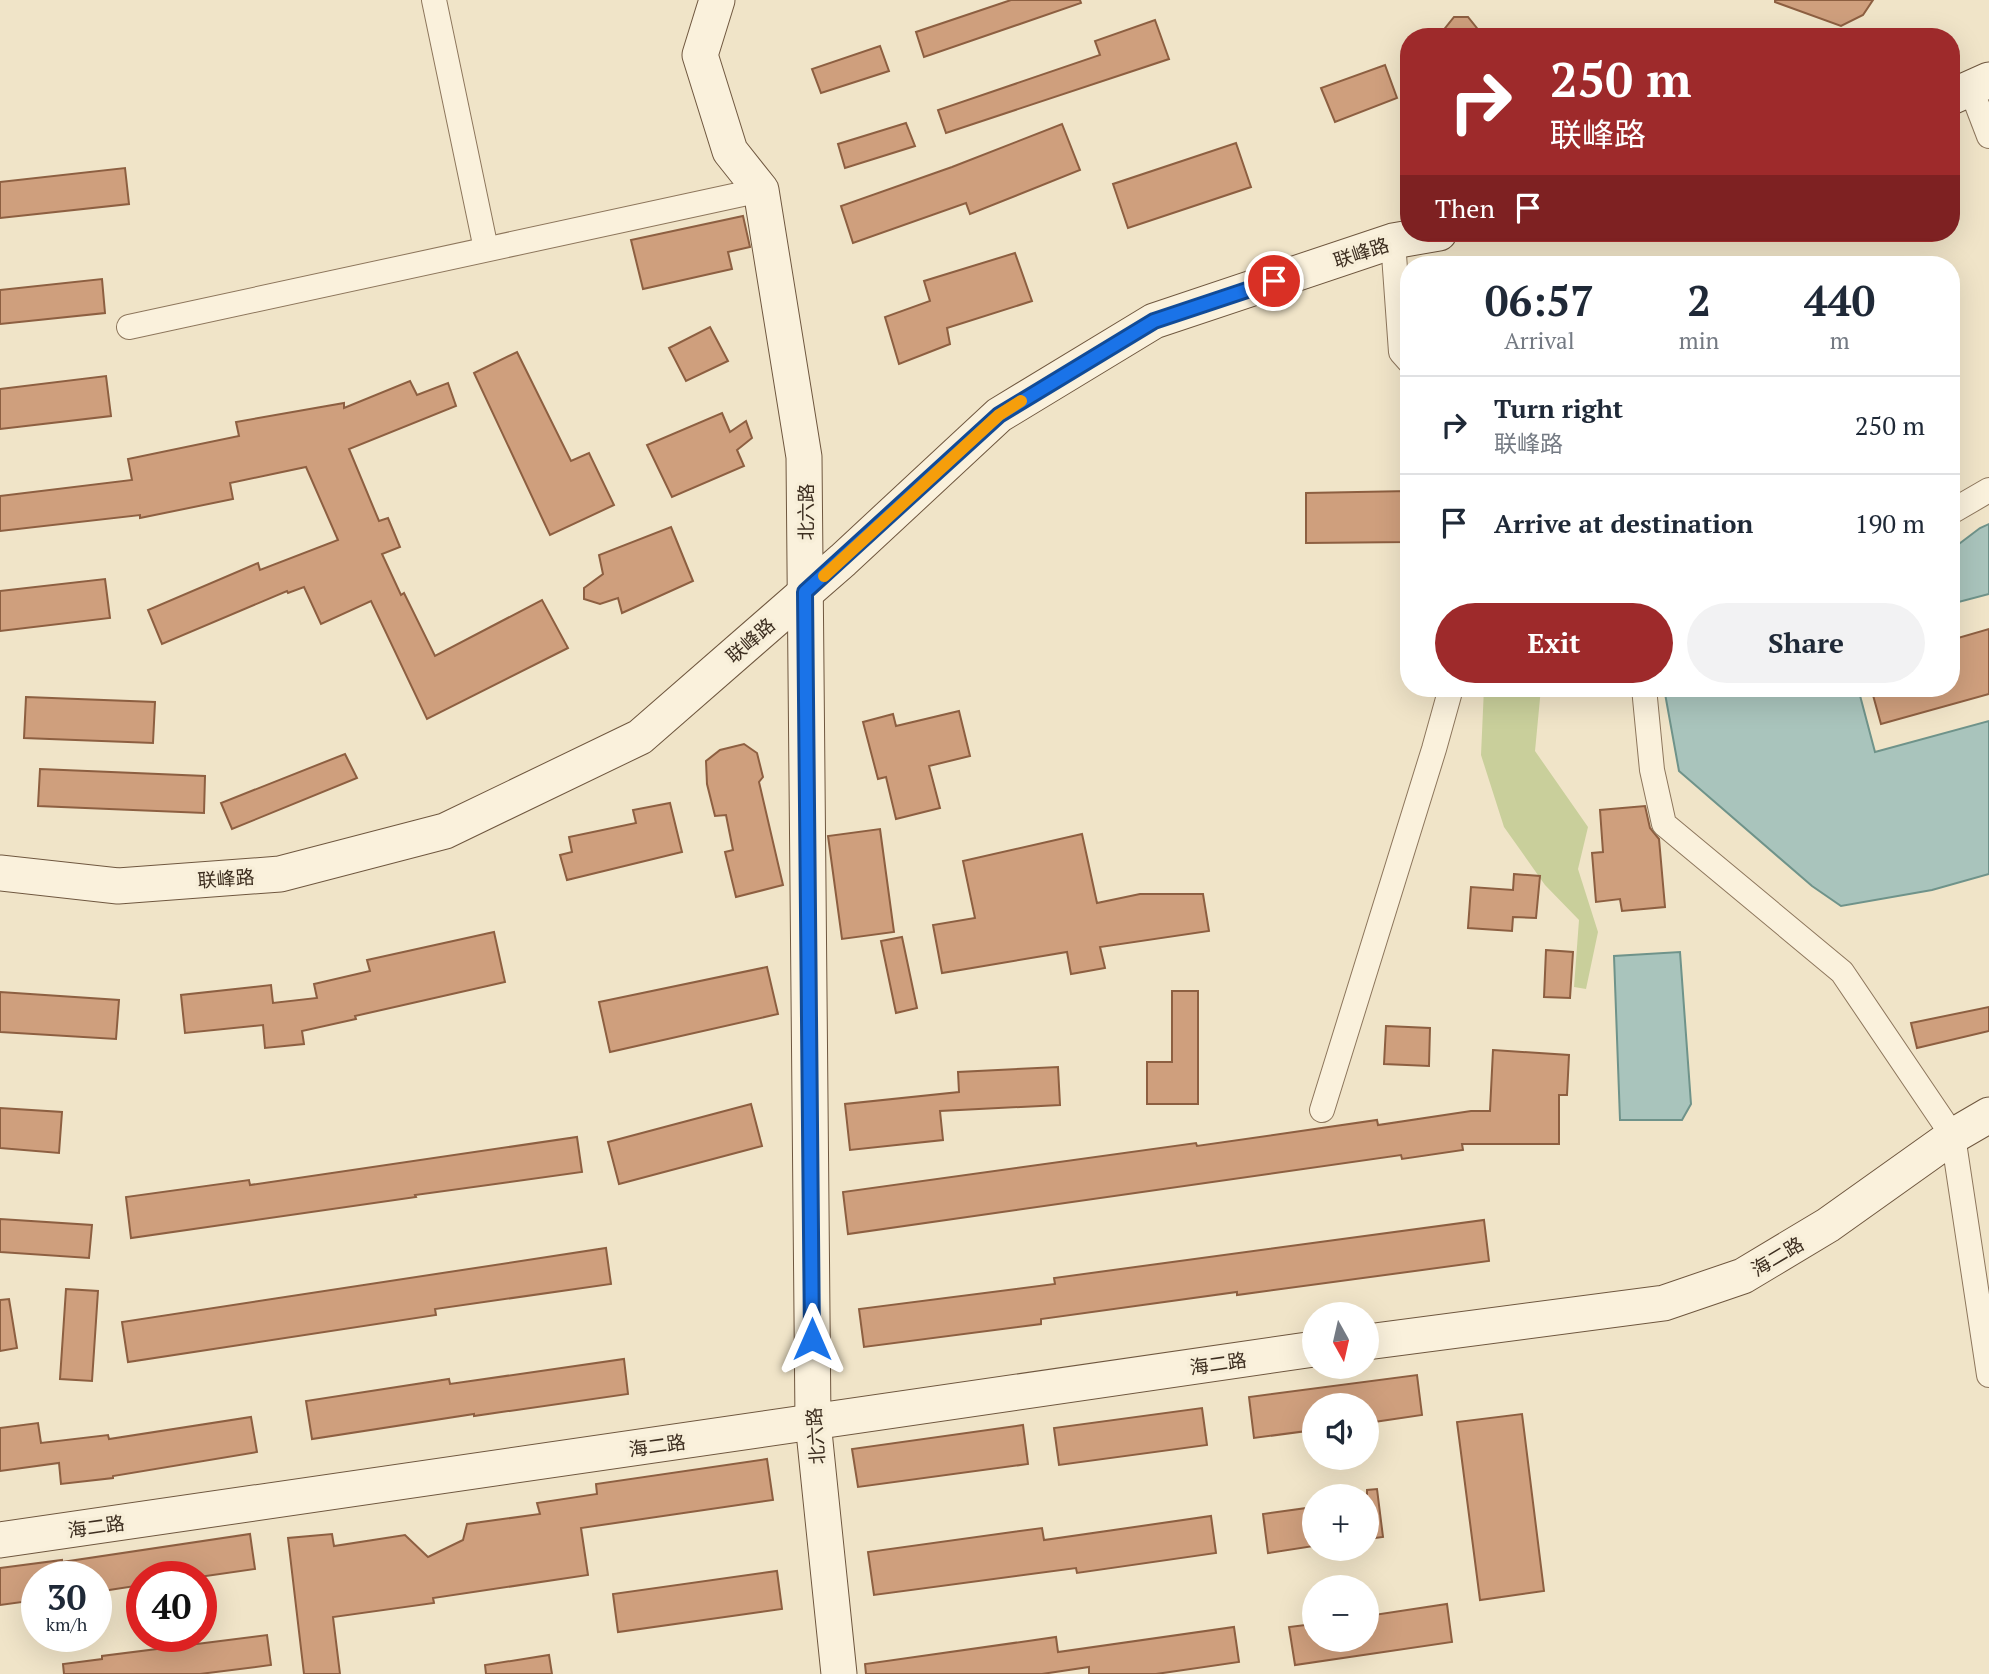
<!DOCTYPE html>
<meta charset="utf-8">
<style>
:root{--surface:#fff;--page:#f2f2f3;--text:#1f2937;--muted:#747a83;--line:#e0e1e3;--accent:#9e2a2b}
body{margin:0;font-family:"PT Serif","Noto Sans SC",serif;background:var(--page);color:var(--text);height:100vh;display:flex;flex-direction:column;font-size:26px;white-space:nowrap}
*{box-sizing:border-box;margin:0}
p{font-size:23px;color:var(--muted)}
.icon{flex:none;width:38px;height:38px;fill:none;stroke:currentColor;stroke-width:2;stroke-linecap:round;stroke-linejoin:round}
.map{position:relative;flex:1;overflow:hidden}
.details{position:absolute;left:1400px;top:256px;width:560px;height:441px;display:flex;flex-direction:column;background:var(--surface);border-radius:28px;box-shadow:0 7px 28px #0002}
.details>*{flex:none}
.guide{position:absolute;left:1400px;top:28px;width:560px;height:214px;border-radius:28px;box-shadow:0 7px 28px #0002;background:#9e2a2b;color:#fff;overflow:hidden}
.needle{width:46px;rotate:172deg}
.buttons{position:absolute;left:1302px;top:1302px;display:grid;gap:14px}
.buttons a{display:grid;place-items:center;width:77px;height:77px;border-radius:50%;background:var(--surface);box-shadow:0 7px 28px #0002;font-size:35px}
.speed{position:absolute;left:21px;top:1561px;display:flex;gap:14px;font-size:35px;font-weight:700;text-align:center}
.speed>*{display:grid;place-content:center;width:91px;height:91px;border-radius:50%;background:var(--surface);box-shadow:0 7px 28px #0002;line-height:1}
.speed small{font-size:18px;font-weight:400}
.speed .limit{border:10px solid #d22;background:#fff;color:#111}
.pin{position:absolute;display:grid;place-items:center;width:60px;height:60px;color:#fff;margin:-30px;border:4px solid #fff;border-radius:50%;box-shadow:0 2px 7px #0007}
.me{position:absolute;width:77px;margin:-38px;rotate:0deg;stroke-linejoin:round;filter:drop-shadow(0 0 5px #0008)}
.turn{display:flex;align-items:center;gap:24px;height:147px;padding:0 35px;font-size:32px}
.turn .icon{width:91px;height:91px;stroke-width:2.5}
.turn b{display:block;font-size:49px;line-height:60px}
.then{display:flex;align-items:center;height:66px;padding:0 35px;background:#0003;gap:14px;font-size:26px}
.eta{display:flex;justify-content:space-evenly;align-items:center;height:119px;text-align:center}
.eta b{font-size:42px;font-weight:700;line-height:49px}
.cta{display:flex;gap:14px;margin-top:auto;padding:14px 35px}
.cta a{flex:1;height:80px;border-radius:42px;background:var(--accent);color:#fff;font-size:28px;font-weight:700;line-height:80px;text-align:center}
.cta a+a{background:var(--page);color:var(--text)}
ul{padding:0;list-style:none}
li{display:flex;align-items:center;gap:21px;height:98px;padding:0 35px;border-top:2px solid var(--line)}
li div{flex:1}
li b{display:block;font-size:26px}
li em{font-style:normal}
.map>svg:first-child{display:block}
.green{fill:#c9cf9b}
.water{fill:#a9c4bc;stroke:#6f938a;stroke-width:2}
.building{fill:#cf9f7d;stroke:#8d5f41;stroke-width:2}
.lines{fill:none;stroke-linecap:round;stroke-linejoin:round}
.street-casing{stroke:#8d765c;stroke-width:26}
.secondary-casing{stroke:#6f573f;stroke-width:37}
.street{stroke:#faf1dc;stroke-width:24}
.secondary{stroke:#faf1dc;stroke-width:35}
.route-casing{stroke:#114b97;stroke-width:18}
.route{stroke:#1a73e8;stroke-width:12}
.slow{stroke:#f59e0b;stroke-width:12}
.labels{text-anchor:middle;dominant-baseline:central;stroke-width:7;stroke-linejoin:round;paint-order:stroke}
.street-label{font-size:19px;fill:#3d2e20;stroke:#f7eed8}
</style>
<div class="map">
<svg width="1989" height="1674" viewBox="0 0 1989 1674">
<rect width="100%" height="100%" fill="#f0e4c8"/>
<polygon class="green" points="1484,688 1541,688 1535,751 1588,827 1578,869 1598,932 1586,989 1574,987 1579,920 1545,885 1504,827 1481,755"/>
<g class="water">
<polygon points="1989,524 1989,594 1951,604 1951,550 1980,528"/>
<polygon points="1664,688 1858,688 1875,752 1989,721 1989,874 1932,890 1841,906 1812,886 1679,771"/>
<polygon points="1680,952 1691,1104 1682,1120 1620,1120 1614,956"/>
</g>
<g class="building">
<polygon points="1011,0 1080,0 1081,3 924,57 916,32"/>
<polygon points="1775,0 1873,0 1863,15 1841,26 1775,2"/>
<polygon points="1454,17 1468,17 1484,37 1438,37"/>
<polygon points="1155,20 1169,59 946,133 938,110 1100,55 1095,41"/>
<polygon points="880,46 889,71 821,93 812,69"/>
<polygon points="1385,65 1397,98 1335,122 1321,88"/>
<polygon points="906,123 915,146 845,168 838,144"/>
<polygon points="1062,124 1080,170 970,214 966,203 853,243 841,206 952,167"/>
<polygon points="1236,143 1251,187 1128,228 1113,184"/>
<polygon points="125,168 129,204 0,218 0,182"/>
<polygon points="743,216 750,247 728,252 732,269 643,289 631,240"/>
<polygon points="1015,253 1032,301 947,328 950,344 899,364 885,317 930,301 924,281"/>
<polygon points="102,279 105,313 0,324 0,290"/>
<polygon points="710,327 728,361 686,381 669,348"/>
<polygon points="517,352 571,461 589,453 614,505 550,535 474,373"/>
<polygon points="106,376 111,416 0,429 0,389"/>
<polygon points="410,381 417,395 448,383 456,406 349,449 379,521 388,518 400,547 382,554 401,595 404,593 435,656 542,600 568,648 427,719 371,601 321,624 304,587 288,593 287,591 162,644 148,610 258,563 260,570 338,540 306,467 230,483 233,499 140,518 140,515 0,531 0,496 132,480 128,459 239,436 236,422 344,403 344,408"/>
<polygon points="722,413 730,432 746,421 752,438 737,450 744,466 672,497 647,445"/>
<polygon points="1409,491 1409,542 1306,543 1306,493"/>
<polygon points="671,527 693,581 622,613 618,598 600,604 584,599 584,588 603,574 599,555"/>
<polygon points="105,579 110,618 0,631 0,591"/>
<polygon points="1989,629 1989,694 1881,724 1871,688 1951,688 1951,640"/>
<polygon points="26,697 155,702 153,743 24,738"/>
<polygon points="959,711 970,756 929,766 940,808 896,819 886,777 878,779 863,722 893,714 896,726"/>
<polygon points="744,744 757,753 763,777 759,782 783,885 736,897 725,852 733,850 726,815 715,816 707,784 706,761 720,750"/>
<polygon points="345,754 357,778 232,829 221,803"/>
<polygon points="40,769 205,776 204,813 38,806"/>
<polygon points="670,803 682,852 567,880 560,855 572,852 569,837 636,823 633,810"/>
<polygon points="1645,806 1650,828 1659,839 1665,907 1622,911 1620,899 1596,902 1592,853 1603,852 1600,810"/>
<polygon points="880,829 894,932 842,939 828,836"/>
<polygon points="1082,834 1097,903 1140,894 1203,894 1209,931 1100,947 1105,968 1071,974 1067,952 942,973 933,925 975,918 963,861"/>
<polygon points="1514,874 1540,876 1536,918 1513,917 1512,931 1468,928 1471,887 1513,890"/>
<polygon points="494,932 505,982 355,1016 356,1019 302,1031 304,1044 265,1048 263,1025 185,1033 181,995 271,985 273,1003 317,998 314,984 370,971 367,960"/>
<polygon points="902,937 917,1008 896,1013 881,941"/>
<polygon points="1546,950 1573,952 1570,998 1544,997"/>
<polygon points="767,967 778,1014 610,1052 599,1002"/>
<polygon points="1172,991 1198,991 1198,1104 1147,1104 1147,1062 1172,1062"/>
<polygon points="0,992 119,1000 116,1039 0,1032"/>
<polygon points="1989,1007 1989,1031 1917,1048 1911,1023"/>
<polygon points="1386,1026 1430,1028 1429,1066 1384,1064"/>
<polygon points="1493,1050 1569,1055 1567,1095 1559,1095 1559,1144 1462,1144 1463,1150 1402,1159 1401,1155 848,1234 843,1192 1196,1143 1197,1146 1377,1120 1378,1125 1471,1111 1490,1111"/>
<polygon points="1058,1067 1060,1105 940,1111 943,1140 850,1150 845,1104 959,1092 958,1072"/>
<polygon points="751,1104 762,1146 619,1184 608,1142"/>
<polygon points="0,1108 62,1112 59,1153 0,1148"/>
<polygon points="577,1137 582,1172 415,1195 416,1197 131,1238 126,1197 249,1180 250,1185"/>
<polygon points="0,1219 92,1225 89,1258 0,1252"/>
<polygon points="1484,1220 1489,1261 1237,1295 1237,1292 1041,1319 1041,1324 864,1347 859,1309 1055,1284 1054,1278"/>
<polygon points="606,1248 611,1284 435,1309 436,1315 128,1362 122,1322"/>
<polygon points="66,1289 98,1291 92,1381 60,1379"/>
<polygon points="9,1299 17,1348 0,1351 0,1300"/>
<polygon points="624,1359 628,1394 474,1416 474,1414 312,1439 306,1401 449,1379 450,1384"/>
<polygon points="1417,1375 1422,1415 1367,1423 1367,1405 1314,1405 1314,1430 1254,1438 1249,1397"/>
<polygon points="1202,1408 1207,1445 1059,1465 1054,1428"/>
<polygon points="1522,1414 1544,1591 1480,1600 1457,1422"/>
<polygon points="251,1417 257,1452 113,1476 113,1478 61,1484 59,1463 0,1471 0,1428 38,1423 41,1443 108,1435 109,1439"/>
<polygon points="1023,1425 1028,1464 858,1487 852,1449"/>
<polygon points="767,1459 773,1500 581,1528 588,1575 433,1598 434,1603 333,1617 340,1674 304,1674 288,1538 332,1534 334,1546 405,1535 428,1557 463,1540 467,1524 540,1514 537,1503 597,1494 596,1484"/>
<polygon points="1377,1489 1383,1537 1367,1539 1367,1490"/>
<polygon points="1314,1507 1314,1546 1268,1553 1263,1514"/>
<polygon points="1211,1516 1216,1553 1077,1573 1076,1568 874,1595 868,1552 1042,1528 1044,1540"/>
<polygon points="250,1534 255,1569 199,1577 142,1577 142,1585 96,1592 96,1577 37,1577 37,1600 0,1605 0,1568 62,1560 62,1562"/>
<polygon points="777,1571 782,1609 618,1632 613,1594"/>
<polygon points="1447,1604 1452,1642 1295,1665 1289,1627 1314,1624 1314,1640 1367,1640 1367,1616"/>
<polygon points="1234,1627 1239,1662 1156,1674 1089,1674 1089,1667 1042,1674 866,1674 865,1664 1056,1637 1058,1652"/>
<polygon points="267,1635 271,1665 200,1674 64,1674 63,1664 102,1659 102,1656"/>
<polygon points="549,1655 552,1674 486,1674 485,1665"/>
</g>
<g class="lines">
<defs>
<g id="street">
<polyline points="434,0 486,249"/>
<polyline points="1971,89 1989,136"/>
<polyline points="1393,241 1401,352 1409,361"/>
<polyline points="129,327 761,190"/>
<polyline points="1951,512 1989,490"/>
<polyline points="1644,688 1652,770 1664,824 1842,972 1953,1136 1989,1375"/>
<polyline points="1322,1110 1434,749 1451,688"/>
</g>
<g id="secondary">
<polyline points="717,0 700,55 730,151 761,190 804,457 813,1422 839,1674"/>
<polyline points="1951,97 1989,80"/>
<polyline points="0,873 118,886 280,874 445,831 640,737 843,560 999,415 1154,321 1393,241 1439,233"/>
<polyline points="1367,1342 1664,1303 1743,1276 1828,1225 1953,1136 1989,1115"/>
<polyline points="0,1540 1314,1349"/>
</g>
</defs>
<use href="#street" class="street-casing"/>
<use href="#secondary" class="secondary-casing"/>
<use href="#street" class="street"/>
<use href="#secondary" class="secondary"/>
</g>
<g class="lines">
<defs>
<polyline id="route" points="812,1339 805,592 999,415 1154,321 1274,281"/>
</defs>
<use href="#route" class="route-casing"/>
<use href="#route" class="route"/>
<polyline class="slow" points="824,576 999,415 1021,401"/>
</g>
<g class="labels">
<g class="street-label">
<text transform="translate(1361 252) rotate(-18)">联峰路</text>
<text transform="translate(805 512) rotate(-90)">北六路</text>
<text transform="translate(750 640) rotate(-41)">联峰路</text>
<text transform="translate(226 878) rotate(-4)">联峰路</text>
<text transform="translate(1777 1256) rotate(-31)">海二路</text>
<text transform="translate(1218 1363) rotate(-8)">海二路</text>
<text transform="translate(815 1436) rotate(-94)">北六路</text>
<text transform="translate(657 1445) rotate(-8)">海二路</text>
<text transform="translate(96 1526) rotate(-8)">海二路</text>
</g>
</g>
</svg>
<div class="buttons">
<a><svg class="needle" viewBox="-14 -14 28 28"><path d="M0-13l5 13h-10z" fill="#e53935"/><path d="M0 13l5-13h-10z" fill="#747a83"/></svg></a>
<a><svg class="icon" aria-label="sound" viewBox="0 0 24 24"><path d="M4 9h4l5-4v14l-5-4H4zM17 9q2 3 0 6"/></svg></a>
<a>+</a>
<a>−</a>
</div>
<div class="speed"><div>30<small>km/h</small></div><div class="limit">40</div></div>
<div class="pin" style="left:1274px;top:281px;background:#d93025"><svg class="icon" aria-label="arrive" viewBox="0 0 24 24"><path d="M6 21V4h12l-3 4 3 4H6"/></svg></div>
<svg class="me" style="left:812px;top:1339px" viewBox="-20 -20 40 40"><path d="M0-17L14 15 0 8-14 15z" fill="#1a73e8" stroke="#fff" stroke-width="4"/></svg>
<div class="guide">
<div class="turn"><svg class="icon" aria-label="right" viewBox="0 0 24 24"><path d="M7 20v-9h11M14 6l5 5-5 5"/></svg><div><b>250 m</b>联峰路</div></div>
<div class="then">Then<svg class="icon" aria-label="arrive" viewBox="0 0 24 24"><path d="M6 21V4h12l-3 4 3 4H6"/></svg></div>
</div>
<section class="details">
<div class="eta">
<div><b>06:57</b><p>Arrival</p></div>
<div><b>2</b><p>min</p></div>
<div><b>440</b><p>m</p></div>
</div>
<ul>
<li><svg class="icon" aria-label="right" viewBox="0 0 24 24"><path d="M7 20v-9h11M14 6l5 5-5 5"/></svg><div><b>Turn right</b><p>联峰路</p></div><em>250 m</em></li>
<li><svg class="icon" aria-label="arrive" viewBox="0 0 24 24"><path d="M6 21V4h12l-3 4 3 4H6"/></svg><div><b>Arrive at destination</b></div><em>190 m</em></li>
</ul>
<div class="cta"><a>Exit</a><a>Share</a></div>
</section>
</div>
